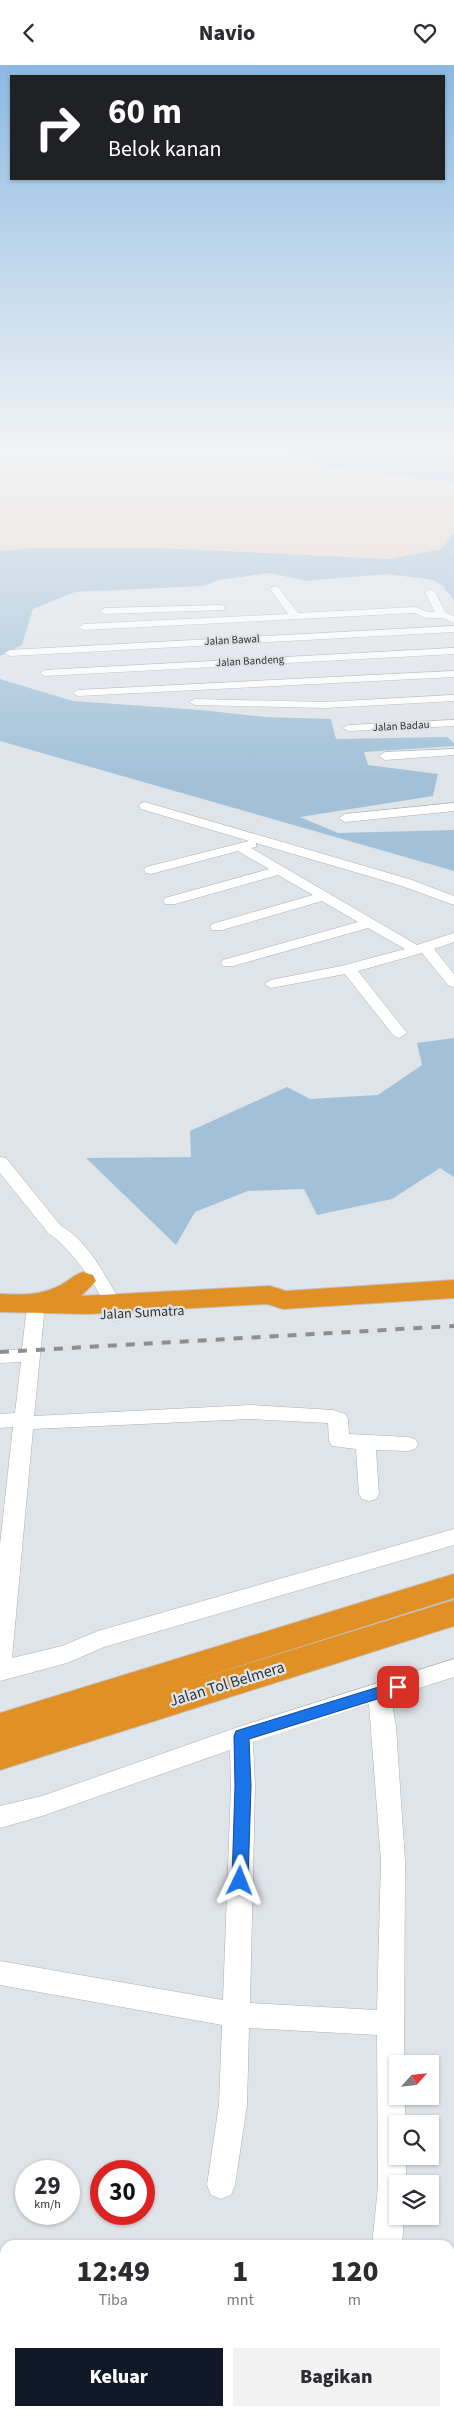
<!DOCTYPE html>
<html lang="id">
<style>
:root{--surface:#fff;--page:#f2f2f3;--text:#2b2b33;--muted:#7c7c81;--accent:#111827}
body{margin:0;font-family:"Source Sans 3",sans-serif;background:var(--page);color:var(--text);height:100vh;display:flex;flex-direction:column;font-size:19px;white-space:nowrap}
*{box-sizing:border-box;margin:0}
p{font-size:16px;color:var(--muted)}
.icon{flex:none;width:28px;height:28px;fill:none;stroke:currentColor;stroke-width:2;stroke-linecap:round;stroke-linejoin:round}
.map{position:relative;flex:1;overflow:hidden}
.sheet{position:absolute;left:0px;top:2175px;width:455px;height:176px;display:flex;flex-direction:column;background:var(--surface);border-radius:15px 15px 0 0;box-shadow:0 1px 4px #0004}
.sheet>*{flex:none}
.hud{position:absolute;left:10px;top:10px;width:435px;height:105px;border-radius:0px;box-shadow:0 1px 4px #0004;background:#202124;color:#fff;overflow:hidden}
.needle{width:32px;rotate:63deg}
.tools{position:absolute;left:389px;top:1990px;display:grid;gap:10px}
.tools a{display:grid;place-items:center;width:50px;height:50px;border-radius:0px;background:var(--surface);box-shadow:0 1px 4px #0004;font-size:25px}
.speed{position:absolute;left:15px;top:2095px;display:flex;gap:10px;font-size:25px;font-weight:700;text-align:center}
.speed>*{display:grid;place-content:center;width:65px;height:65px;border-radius:50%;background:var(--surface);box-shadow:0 1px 4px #0004;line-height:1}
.speed small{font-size:12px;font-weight:400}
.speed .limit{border:8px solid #d22;background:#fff;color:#111}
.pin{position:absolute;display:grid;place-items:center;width:42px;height:42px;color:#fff;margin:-21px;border-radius:10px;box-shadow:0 2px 8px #0006}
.me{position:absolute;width:55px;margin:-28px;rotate:2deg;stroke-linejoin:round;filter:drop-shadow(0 0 4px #0008)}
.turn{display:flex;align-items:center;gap:18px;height:105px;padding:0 15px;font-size:22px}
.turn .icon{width:65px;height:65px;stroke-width:2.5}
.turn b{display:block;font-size:35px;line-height:42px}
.eta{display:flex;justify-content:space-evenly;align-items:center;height:85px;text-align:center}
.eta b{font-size:30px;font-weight:800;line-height:35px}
.cta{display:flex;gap:10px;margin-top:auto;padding:10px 15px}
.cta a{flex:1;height:58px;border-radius:0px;background:var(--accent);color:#fff;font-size:20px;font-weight:800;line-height:58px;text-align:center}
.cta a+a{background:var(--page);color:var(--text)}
header{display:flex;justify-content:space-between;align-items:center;height:65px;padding:0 15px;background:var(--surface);font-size:22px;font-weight:800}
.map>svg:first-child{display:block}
.industrial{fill:#ead5c7}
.water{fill:#a2c1d8}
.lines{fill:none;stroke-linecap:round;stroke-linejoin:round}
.minor-casing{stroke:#abafb4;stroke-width:1}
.highway-casing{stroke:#c2c2c2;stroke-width:2}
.minor{fill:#fff;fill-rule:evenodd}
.highway{fill:#e19025;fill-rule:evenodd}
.rail{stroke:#8c8f92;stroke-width:4;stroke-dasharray:9 9;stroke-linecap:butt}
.route{fill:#1a73e8;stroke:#114b97}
.labels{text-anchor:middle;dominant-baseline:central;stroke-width:4.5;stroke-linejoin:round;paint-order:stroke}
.far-street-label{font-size:11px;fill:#323435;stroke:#dfe4e9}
.street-label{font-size:14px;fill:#323435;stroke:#dfe4e9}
.near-street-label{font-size:16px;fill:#323435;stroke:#dfe4e9}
</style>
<header><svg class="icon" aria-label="back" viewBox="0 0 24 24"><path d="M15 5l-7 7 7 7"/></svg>Navio<svg class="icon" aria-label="heart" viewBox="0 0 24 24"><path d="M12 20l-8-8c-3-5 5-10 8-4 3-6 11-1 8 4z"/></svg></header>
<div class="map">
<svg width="454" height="2351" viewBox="0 0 454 2351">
<rect width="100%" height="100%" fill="#dfe4e9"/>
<polygon class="industrial" points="0,383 299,383 454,411 454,486 371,499 0,497"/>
<g class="water">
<polygon points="267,383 454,383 454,418 319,401"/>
<polygon points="454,468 454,535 443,521 433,515 387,509 306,516 270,508 218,515 204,521 75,527 33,544 22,580 0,591 0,486 33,483 159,483 390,494 441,484"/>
<polygon points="0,614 73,636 201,645 266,652 331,654 336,674 447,672 454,678 454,681 364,687 368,700 438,709 433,731 300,752 338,768 454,765 454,806 0,676"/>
<polygon points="454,973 454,1112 440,1103 392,1134 317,1150 304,1124 248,1126 195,1147 176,1180 86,1093 191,1092 190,1066 287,1022 310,1034 378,1030 422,1000 417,978"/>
</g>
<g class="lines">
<defs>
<g id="minor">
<polygon points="275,521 278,522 298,548 415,542 428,547 435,547 425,527 430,524 435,527 445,547 454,551 454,558 443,553 426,553 414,548 84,565 79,562 84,559 288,549 270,524"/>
<polygon points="221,540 224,541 224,545 105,549 100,546 105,543"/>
<polygon points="454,561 454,567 10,591 5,588 10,585"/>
<polygon points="454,583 454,589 45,611 40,608 45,605"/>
<polygon points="454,606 454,612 78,631 73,628 78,625"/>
<polygon points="454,630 454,636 325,643 195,640 189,637 195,634 325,637"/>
<polygon points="454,655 454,661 349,666 343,663 349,660"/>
<polygon points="454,684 454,690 385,695 379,691 385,687"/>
<polygon points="145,737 409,814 454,831 454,840 399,820 256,778 256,782 251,783 417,880 454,868 454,877 434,884 454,909 454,922 449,921 422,888 358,906 407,968 399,973 394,971 345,909 271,923 264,919 271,915 341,901 405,884 368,863 233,901 223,901 221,898 223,895 358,857 322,836 222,865 212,865 210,862 212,859 313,830 278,810 175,839 165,839 163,836 165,833 269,804 238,786 151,809 146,808 144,805 146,802 249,776 141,744 139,741 141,738"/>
<polygon points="454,738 454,746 345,757 339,753 345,749"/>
<path d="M0 1092 6 1093 61 1161C90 1177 105 1212 122 1239L123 1250 121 1254 114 1256 107 1254C104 1249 106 1245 104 1239 98 1221 66 1178 49 1169L0 1108Z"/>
<polygon points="35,1244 42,1246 44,1250 34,1351 251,1340 333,1345 345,1349 348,1354 349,1369 408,1372 415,1374 418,1379 415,1384 408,1386 376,1385 379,1429 376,1434 369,1436 362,1434 359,1429 356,1384 332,1381 329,1376 328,1358 251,1354 33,1364 12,1593 62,1581 98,1566 454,1464 454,1480 104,1582 67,1598 0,1616 0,1480 13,1362 0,1363 0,1349 15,1348 21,1297 0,1298 0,1286 22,1284 26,1250 28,1246"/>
<path d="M454 1594V1612L391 1632 396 1662 405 1796 404 1999H398V2031H405V2059H398V2091H406V2119H398V2151H404L402 2180H372L378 2122 377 1970 249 1963 247 2040 235 2120 231 2130 221 2134 211 2130 207 2120 219 2040 222 1960 0 1920V1896L223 1935 231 1721 230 1685 42 1751 0 1763V1741L42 1731 241 1661ZM369 1639 381 1796 377 1945 250 1938 255 1721 253 1677Z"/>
<polygon points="0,2269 5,2271 5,2303 0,2301"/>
<polygon points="53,2346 88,2346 90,2351 55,2351"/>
<polygon points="340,2346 372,2346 371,2351 339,2351"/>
</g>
<g id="highway">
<path d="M83 1207 93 1210 96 1216 81 1231 270 1221 286 1226 454 1215V1233L283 1244 267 1239 88 1249 0 1247V1229C21 1230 39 1231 59 1221 68 1217 73 1210 83 1207Z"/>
<polygon points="454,1509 454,1533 176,1621 454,1535 454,1561 0,1705 0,1648"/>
</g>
</defs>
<use href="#minor" class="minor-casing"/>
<use href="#highway" class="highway-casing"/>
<use href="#minor" class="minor"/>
<use href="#highway" class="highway"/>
<polyline class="rail" points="0,1287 454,1261"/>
</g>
<linearGradient id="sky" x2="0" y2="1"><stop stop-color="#8cb9e2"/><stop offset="0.54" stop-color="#f1f3f5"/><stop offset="1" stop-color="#f1f3f5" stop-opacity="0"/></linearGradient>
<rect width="454" height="712" fill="url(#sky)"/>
<polygon class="route" points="398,1616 403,1618 405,1622 403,1626 249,1674 251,1721 248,1816 246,1822 240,1824 234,1822 232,1816 235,1721 234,1671 236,1666"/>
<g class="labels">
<g class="far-street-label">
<text transform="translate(232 575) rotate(-3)">Jalan Bawal</text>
<text transform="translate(250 596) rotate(-3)">Jalan Bandeng</text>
<text transform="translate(401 661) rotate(-3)">Jalan Badau</text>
</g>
<g class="street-label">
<text transform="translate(142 1248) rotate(-3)">Jalan Sumatra</text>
</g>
<g class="near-street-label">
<text transform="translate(227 1619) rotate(-17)">Jalan Tol Belmera</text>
</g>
</g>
</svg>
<div class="tools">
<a><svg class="needle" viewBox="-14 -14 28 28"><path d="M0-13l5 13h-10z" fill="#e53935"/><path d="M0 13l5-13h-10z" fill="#7c7c81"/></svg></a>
<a><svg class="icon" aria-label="search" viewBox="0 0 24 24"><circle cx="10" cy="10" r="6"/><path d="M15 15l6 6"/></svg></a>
<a><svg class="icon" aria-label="layers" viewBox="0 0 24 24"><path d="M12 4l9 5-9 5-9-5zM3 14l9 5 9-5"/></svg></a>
</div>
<div class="speed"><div>29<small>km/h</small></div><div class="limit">30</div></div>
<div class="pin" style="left:398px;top:1622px;background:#d93025"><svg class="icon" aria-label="arrive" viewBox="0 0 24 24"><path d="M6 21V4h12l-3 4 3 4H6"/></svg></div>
<svg class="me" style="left:240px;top:1816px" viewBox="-20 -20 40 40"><path d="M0-17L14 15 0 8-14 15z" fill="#1a73e8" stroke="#fff" stroke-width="4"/></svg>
<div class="hud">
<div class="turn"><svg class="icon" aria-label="right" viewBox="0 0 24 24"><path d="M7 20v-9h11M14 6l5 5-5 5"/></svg><div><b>60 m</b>Belok kanan</div></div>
</div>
<section class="sheet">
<div class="eta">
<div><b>12:49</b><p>Tiba</p></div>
<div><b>1</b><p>mnt</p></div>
<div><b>120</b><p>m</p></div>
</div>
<div class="cta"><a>Keluar</a><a>Bagikan</a></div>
</section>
</div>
